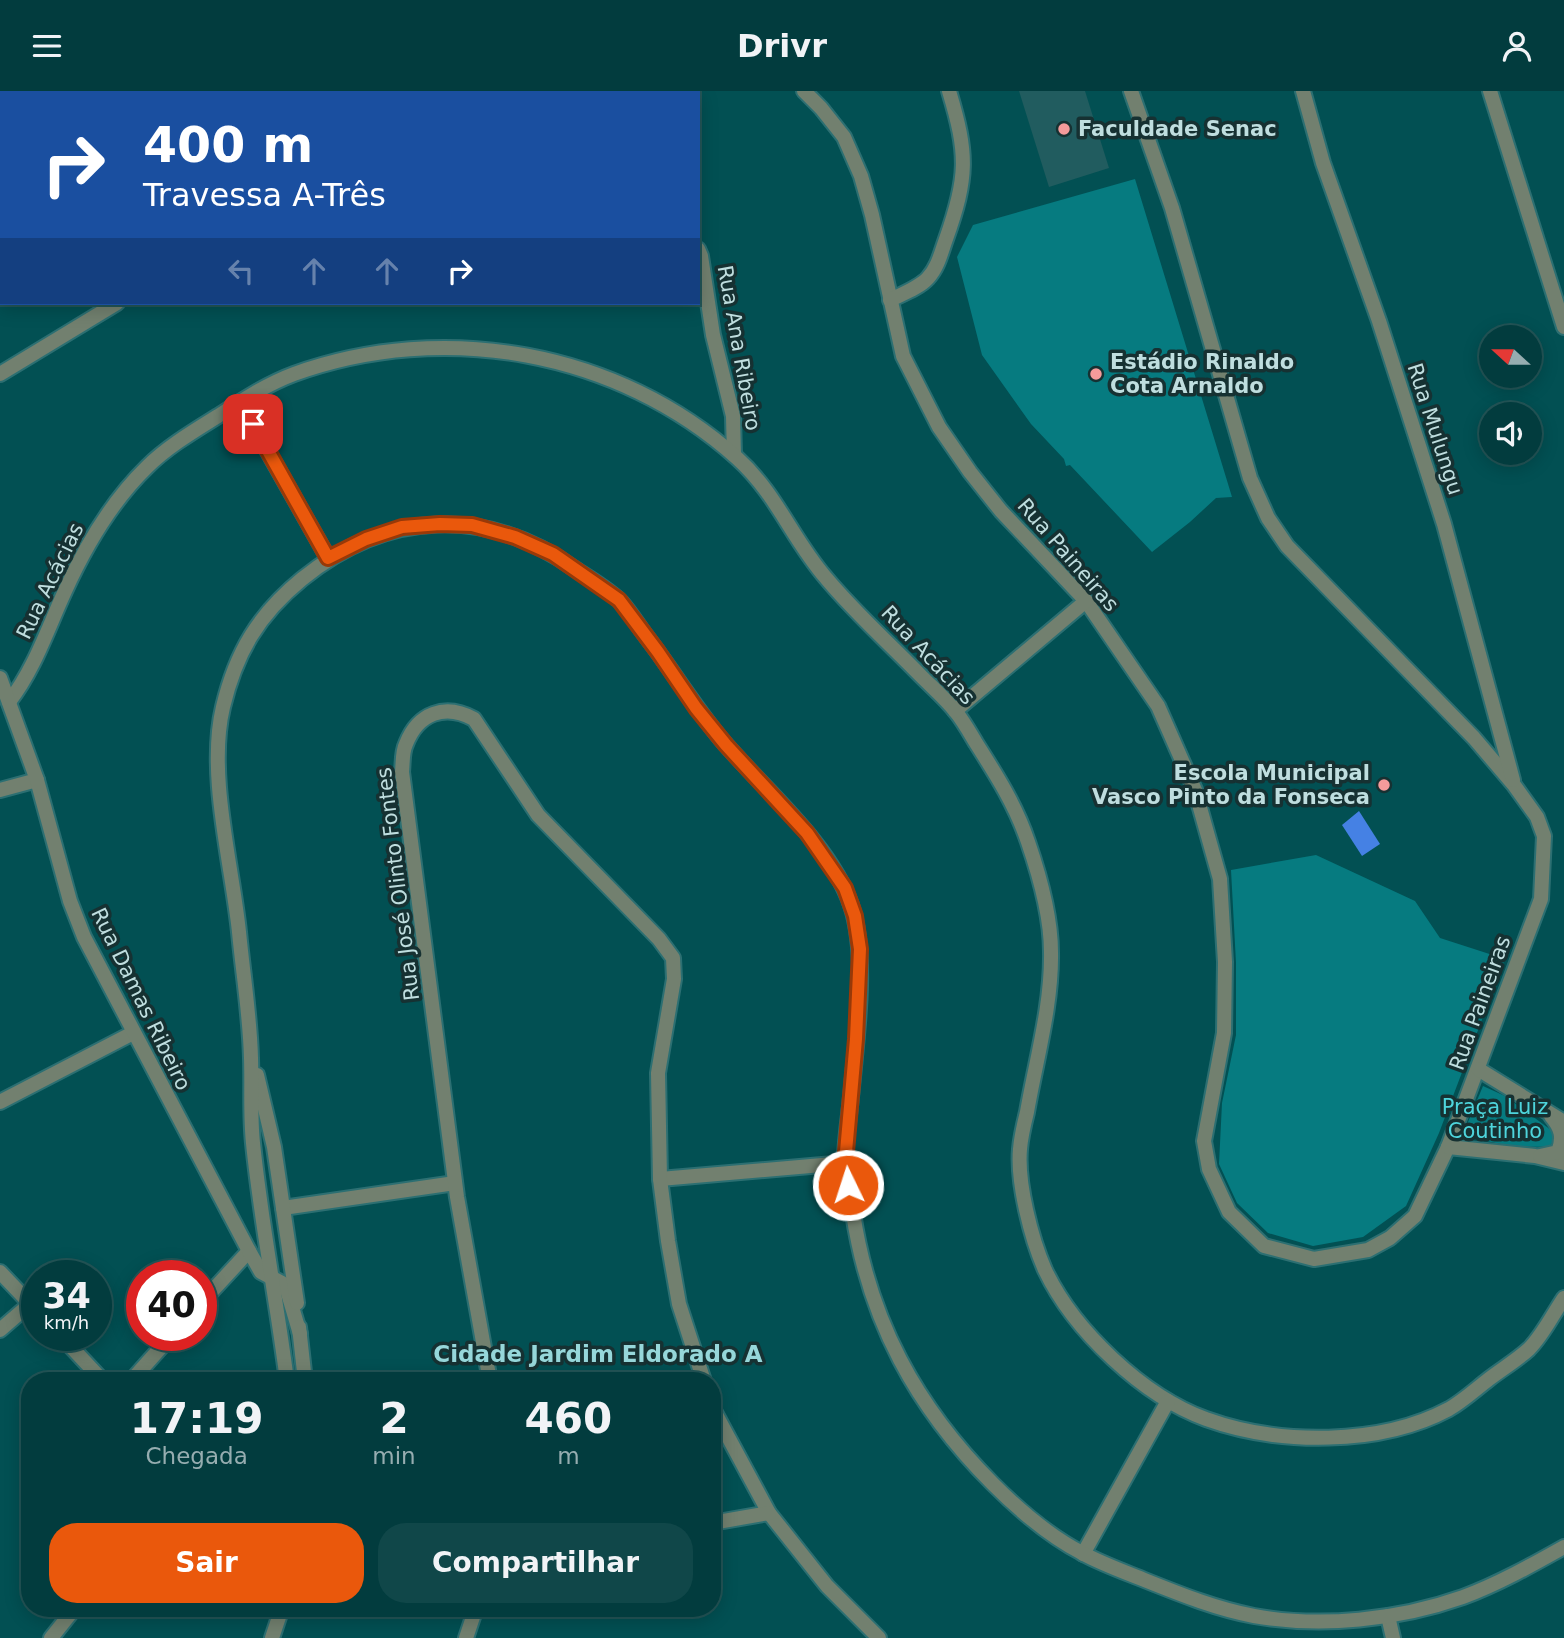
<!DOCTYPE html>
<html lang="pt">
<meta charset="utf-8">
<style>
:root{--surface:#023c3e;--page:#104749;--text:#f1f3f6;--muted:#96adb0;--line:#235658;--accent:#ea580c}
body{margin:0;font-family:"DejaVu Sans",sans-serif;background:var(--page);color:var(--text);height:100vh;display:flex;flex-direction:column;font-size:26px;white-space:nowrap}
*{box-sizing:border-box;margin:0}
p{font-size:23px;color:var(--muted)}
.icon{flex:none;width:38px;height:38px;fill:none;stroke:currentColor;stroke-width:2;stroke-linecap:round;stroke-linejoin:round}
.map{position:relative;flex:1;overflow:hidden}
.panel{position:absolute;left:21px;top:1281px;width:700px;height:245px;display:flex;flex-direction:column;background:var(--surface);border-radius:28px;box-shadow:0 4px 18px #0003,0 0 0 2px var(--line)}
.panel>*{flex:none}
.banner{position:absolute;left:0px;top:0px;width:700px;height:214px;box-shadow:0 4px 18px #0003,0 0 0 2px var(--line);background:#1a4fa0;color:#fff;overflow:hidden}
.needle{width:46px;rotate:291deg}
.controls{position:absolute;left:1479px;top:234px;display:grid;gap:14px}
.controls a{display:grid;place-items:center;width:63px;height:63px;border-radius:50%;background:var(--surface);box-shadow:0 4px 18px #0003,0 0 0 2px var(--line);font-size:35px}
.speed{position:absolute;left:21px;top:1169px;display:flex;gap:14px;font-size:35px;font-weight:700;text-align:center}
.speed>*{display:grid;place-content:center;width:91px;height:91px;border-radius:50%;background:var(--surface);box-shadow:0 4px 18px #0003,0 0 0 2px var(--line);line-height:1}
.speed small{font-size:18px;font-weight:400}
.speed .limit{border:10px solid #d22;background:#fff;color:#111}
.pin{position:absolute;display:grid;place-items:center;width:60px;height:60px;color:#fff;margin:-30px;border-radius:14px;box-shadow:0 4px 10px #0006}
.me{position:absolute;width:77px;margin:-38px;rotate:356deg;stroke-linejoin:round;filter:drop-shadow(0 0 5px #0008)}
.turn{display:flex;align-items:center;gap:24px;height:147px;padding:0 28px;font-size:32px}
.turn .icon{width:91px;height:91px;stroke-width:2.5}
.turn b{display:block;font-size:49px;line-height:60px}
.lanes{display:flex;align-items:center;height:66px;padding:0 28px;background:#0003;justify-content:center;gap:35px;direction:ltr}
.lanes .off{opacity:.35}
.eta{display:flex;justify-content:space-evenly;align-items:center;height:119px;text-align:center}
.eta b{font-size:42px;font-weight:700;line-height:49px}
.button{display:flex;gap:14px;margin-top:auto;padding:14px 28px}
.button a{flex:1;height:80px;border-radius:28px;background:var(--accent);color:#fff;font-size:28px;font-weight:700;line-height:80px;text-align:center}
.button a+a{background:var(--page);color:var(--text)}
header{display:flex;justify-content:space-between;align-items:center;height:91px;padding:0 28px;background:var(--surface);font-size:32px;font-weight:700}
.map>svg:first-child{display:block}
.built{fill:#215c5f}
.green{fill:#067b80}
.water{fill:#4581e4}
.lines{fill:none;stroke-linecap:round;stroke-linejoin:round}
.minor-casing{stroke:#2c6f72;stroke-width:18}
.tertiary-casing{stroke:#2c6f72;stroke-width:18}
.minor{stroke:#72806f;stroke-width:14}
.tertiary{stroke:#72806f;stroke-width:14}
.route-casing{stroke:#983908;stroke-width:18}
.route{stroke:#ea580c;stroke-width:12}
.poi-dot{fill:#f59b9b;stroke:#163132;stroke-width:2.5}
.labels{text-anchor:middle;dominant-baseline:central;stroke-width:7;stroke-linejoin:round;paint-order:stroke}
.poi-label{font-size:21px;font-weight:bold;fill:#bfdedf;stroke:#163132;text-anchor:start}
.street-label{font-size:21px;fill:#bfdedf;stroke:#163132}
.park-label{font-size:21px;fill:#4ed5dc;stroke:#163132}
.neighbourhood-label{font-size:23px;font-weight:bold;fill:#96d7da;stroke:#163132}
</style>
<header><svg class="icon" aria-label="menu" viewBox="0 0 24 24"><path d="M4 6h16M4 12h16M4 18h16"/></svg>Drivr<svg class="icon" aria-label="person" viewBox="0 0 24 24"><circle cx="12" cy="8" r="4"/><path d="M4 21q1-7 8-7t8 7"/></svg></header>
<div class="map">
<svg width="1564" height="1547" viewBox="0 0 1564 1547">
<rect width="100%" height="100%" fill="#025053"/>
<polygon class="built" points="1019,0 1085,0 1109,77 1049,96"/>
<g class="green">
<polygon points="1135,88 1232,406 1216,407 1190,431 1152,461 1070,374 1066,375 1064,368 1031,333 982,264 957,166 973,134"/>
<polygon points="1316,764 1415,810 1440,847 1505,868 1439,1042 1406,1115 1363,1146 1313,1155 1268,1142 1237,1112 1219,1073 1222,1012 1236,944 1236,872 1231,779"/>
<path d="M1483 995 1505 1005 1555 1042V1048L1550 1055C1520 1058 1492 1053 1463 1043Z"/>
</g>
<polygon class="water" points="1359,720 1380,753 1362,765 1342,734"/>
<g class="lines">
<defs>
<g id="minor">
<polyline points="804,0 821,17 844,46 861,85 872,124 903,265 939,336 970,381 1001,420 1086,510 1158,615 1195,699 1220,788 1225,871 1224,942 1204,1050 1209,1078 1229,1121 1264,1155 1314,1168 1368,1159 1390,1147 1415,1125 1448,1056 1541,808 1544,745 1537,726 1514,694 1474,647 1287,455 1268,427 1250,387 1172,117 1131,0"/>
<polyline points="1303,0 1323,72 1379,230 1444,433 1513,689"/>
<polyline points="1490,0 1564,236"/>
<polyline points="122,2 125,0"/>
<polyline points="481,2 483,0"/>
<polyline points="0,78 2,77"/>
<polyline points="698,158 701,165 713,244 733,325 734,364"/>
<path d="M890 209C902 203 919 197 928 187 938 176 941 162 946 148 968 86 968 63 949 0"/>
<polyline points="0,283 117,212"/>
<polyline points="240,311 328,467"/>
<path d="M9 611C35 577 47 539 65 500 85 456 112 410 147 376 167 356 194 340 218 325 241 310 267 293 294 283 444 229 618 260 737 367 777 403 792 448 826 487 855 522 890 553 921 585 933 597 946 608 956 621 964 631 970 642 976 652 997 685 1016 715 1028 751 1039 783 1051 827 1051 861 1052 914 1036 969 1027 1021 1024 1033 1021 1046 1020 1058 1017 1092 1031 1147 1045 1179 1074 1240 1143 1305 1206 1328 1278 1354 1380 1355 1449 1318 1463 1310 1476 1298 1489 1288 1502 1278 1517 1269 1529 1258 1543 1244 1553 1223 1564 1207"/>
<polyline points="955,620 1086,510"/>
<polyline points="0,699 37,689"/>
<polyline points="1478,978 1564,1031"/>
<polyline points="0,1011 133,942"/>
<polyline points="1448,1056 1535,1065 1564,1072"/>
<path d="M1540 1065 1558 1061C1564 1046 1561 1037 1551 1025"/>
<polyline points="660,1088 845,1072"/>
<polyline points="283,1117 455,1092"/>
<polyline points="0,1181 37,1220"/>
<polyline points="201,1212 249,1160"/>
<polyline points="0,1239 30,1213"/>
<polyline points="60,1244 103,1290"/>
<polyline points="131,1290 172,1244"/>
<path d="M490 1290 457 1106 402 681C403 672 402 661 406 653 418 622 445 612 474 628L538 724 659 848 673 867 674 888 658 982 660 1088 668 1150 679 1213 704 1290"/>
<polyline points="712,1316 769,1422 827,1495 879,1547"/>
<polyline points="712,1432 769,1422"/>
<polyline points="1083,1463 1168,1310"/>
<polyline points="1388,1525 1393,1547"/>
<polyline points="51,1547 75,1517"/>
<polyline points="466,1547 476,1517"/>
</g>
<g id="tertiary">
<polyline points="0,587 37,689 70,810 84,846 249,1160 261,1181 282,1192 287,1199 300,1243"/>
<polyline points="257,984 274,1056 297,1212"/>
<polyline points="299,1236 305,1290"/>
<path d="M287 1290C277 1211 261 1132 253 1052 250 1024 252 996 251 967 250 925 243 883 239 841 232 773 207 683 223 616 236 561 259 523 302 488 387 419 486 415 575 478 590 488 608 498 621 511 630 521 638 534 646 545 672 579 694 615 721 648 763 698 829 751 851 814 868 865 857 942 852 996 850 1019 846 1043 845 1066 845 1085 850 1104 853 1122 869 1229 916 1316 993 1393 1019 1419 1049 1445 1082 1462 1102 1473 1125 1481 1147 1490 1182 1504 1217 1518 1254 1525 1321 1537 1398 1529 1463 1506 1498 1493 1532 1474 1564 1456"/>
<polyline points="272,1547 282,1517"/>
</g>
</defs>
<use href="#minor" class="minor-casing"/>
<use href="#tertiary" class="tertiary-casing"/>
<use href="#minor" class="minor"/>
<use href="#tertiary" class="tertiary"/>
</g>
<g class="lines">
<defs>
<polyline id="route" points="253,333 328,467 366,448 402,436 440,433 472,434 515,446 553,463 619,509 658,561 696,617 726,654 807,742 845,797 855,825 860,858 856,948 845,1072 848,1094"/>
</defs>
<use href="#route" class="route-casing"/>
<use href="#route" class="route"/>
</g>
<g class="poi-dot">
<circle cx="1064" cy="38" r="7"/>
<circle cx="1096" cy="283" r="7"/>
<circle cx="1384" cy="694" r="7"/>
</g>
<g class="labels">
<g class="poi-label">
<text x="1078" y="38">Faculdade Senac</text>
<text x="1110" y="271">Estádio Rinaldo<tspan x="1110" dy="24">Cota Arnaldo</tspan></text>
<text x="1370" y="682" text-anchor="end">Escola Municipal<tspan x="1370" dy="24">Vasco Pinto da Fonseca</tspan></text>
</g>
<g class="street-label">
<text transform="translate(739 257) rotate(80)">Rua Ana Ribeiro</text>
<text transform="translate(1435 338) rotate(72)">Rua Mulungu</text>
<text transform="translate(1068 464) rotate(49)">Rua Paineiras</text>
<text transform="translate(50 490) rotate(-64)">Rua Acácias</text>
<text transform="translate(928 564) rotate(47)">Rua Acácias</text>
<text transform="translate(398 793) rotate(-97)">Rua José Olinto Fontes</text>
<text transform="translate(141 908) rotate(64)">Rua Damas Ribeiro</text>
<text transform="translate(1480 912) rotate(-70)">Rua Paineiras</text>
</g>
<g class="park-label">
<text x="1495" y="1016">Praça Luiz<tspan x="1495" dy="24">Coutinho</tspan></text>
</g>
<g class="neighbourhood-label">
<text x="598" y="1263">Cidade Jardim Eldorado A</text>
</g>
</g>
</svg>
<div class="controls">
<a><svg class="needle" viewBox="-14 -14 28 28"><path d="M0-13l5 13h-10z" fill="#e53935"/><path d="M0 13l5-13h-10z" fill="#96adb0"/></svg></a>
<a><svg class="icon" aria-label="sound" viewBox="0 0 24 24"><path d="M4 9h4l5-4v14l-5-4H4zM17 9q2 3 0 6"/></svg></a>
</div>
<div class="speed"><div>34<small>km/h</small></div><div class="limit">40</div></div>
<div class="pin" style="left:253px;top:333px;background:#d93025"><svg class="icon" aria-label="arrive" viewBox="0 0 24 24"><path d="M6 21V4h12l-3 4 3 4H6"/></svg></div>
<svg class="me" style="left:848px;top:1094px" viewBox="-20 -20 40 40"><circle r="17" fill="#ea580c" stroke="#fff" stroke-width="3"/><path d="M0-11L8 9 0 5-8 9z" fill="#fff"/></svg>
<div class="banner">
<div class="turn"><svg class="icon" aria-label="right" viewBox="0 0 24 24"><path d="M7 20v-9h11M14 6l5 5-5 5"/></svg><div><b>400 m</b>Travessa A-Três</div></div>
<div class="lanes"><svg class="icon off" aria-label="left" viewBox="0 0 24 24"><path d="M17 20v-9H6M10 6l-5 5 5 5"/></svg><svg class="icon off" aria-label="ahead" viewBox="0 0 24 24"><path d="M12 20V5M6 11l6-6 6 6"/></svg><svg class="icon off" aria-label="ahead" viewBox="0 0 24 24"><path d="M12 20V5M6 11l6-6 6 6"/></svg><svg class="icon" aria-label="right" viewBox="0 0 24 24"><path d="M7 20v-9h11M14 6l5 5-5 5"/></svg></div>
</div>
<section class="panel">
<div class="eta">
<div><b>17:19</b><p>Chegada</p></div>
<div><b>2</b><p>min</p></div>
<div><b>460</b><p>m</p></div>
</div>
<div class="button"><a>Sair</a><a>Compartilhar</a></div>
</section>
</div>
